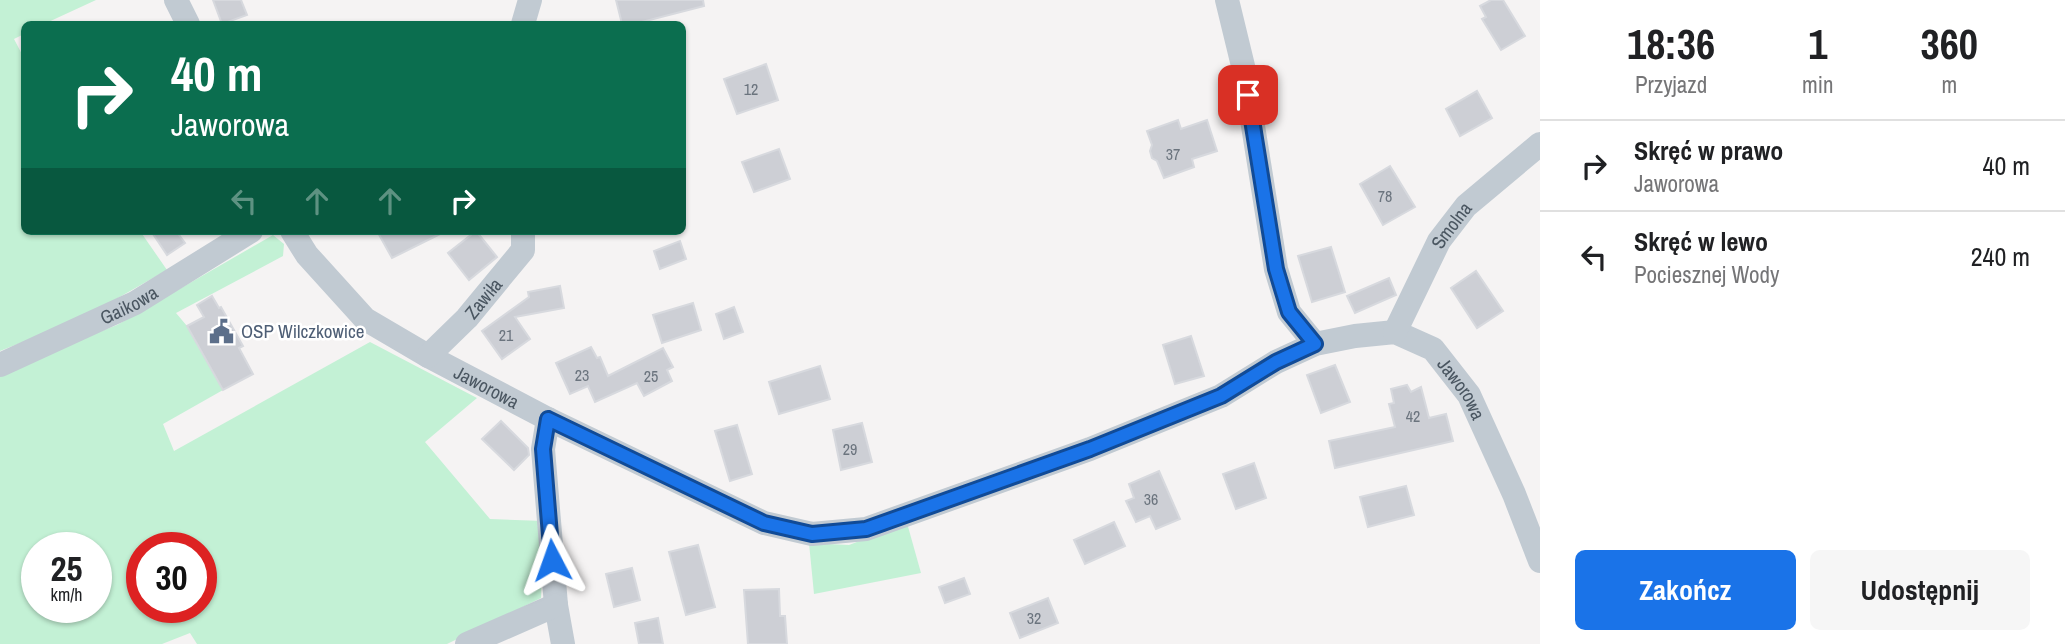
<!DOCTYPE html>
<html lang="pl">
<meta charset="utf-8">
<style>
:root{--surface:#fff;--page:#f6f6f6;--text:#202124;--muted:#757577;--line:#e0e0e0;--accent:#1a73e8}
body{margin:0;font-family:"Archivo Narrow",sans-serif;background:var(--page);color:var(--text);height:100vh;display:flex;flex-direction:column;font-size:26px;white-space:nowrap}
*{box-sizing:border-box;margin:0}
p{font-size:23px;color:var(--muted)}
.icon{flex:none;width:38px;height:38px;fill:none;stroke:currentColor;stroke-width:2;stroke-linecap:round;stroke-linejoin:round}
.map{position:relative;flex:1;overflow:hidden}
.panel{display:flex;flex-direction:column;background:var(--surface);width:525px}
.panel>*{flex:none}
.guide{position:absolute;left:21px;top:21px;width:665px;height:214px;border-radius:10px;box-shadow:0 2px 5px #0004;background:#0b6e4f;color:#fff;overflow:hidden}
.speed{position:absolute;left:21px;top:532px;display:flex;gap:14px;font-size:35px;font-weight:700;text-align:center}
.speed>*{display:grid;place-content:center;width:91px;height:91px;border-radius:50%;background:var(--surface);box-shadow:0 2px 5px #0004;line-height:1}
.speed small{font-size:18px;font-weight:400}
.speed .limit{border:10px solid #d22;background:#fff;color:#111}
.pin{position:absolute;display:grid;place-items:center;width:60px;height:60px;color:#fff;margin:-30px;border-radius:14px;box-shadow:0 4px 10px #0006}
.me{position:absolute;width:77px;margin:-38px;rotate:356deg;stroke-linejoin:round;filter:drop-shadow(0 0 5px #0008)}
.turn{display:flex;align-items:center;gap:24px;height:147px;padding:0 35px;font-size:32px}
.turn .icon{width:91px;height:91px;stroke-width:2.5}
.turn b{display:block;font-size:49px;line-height:60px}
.lanes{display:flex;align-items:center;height:66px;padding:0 35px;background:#0003;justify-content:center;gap:35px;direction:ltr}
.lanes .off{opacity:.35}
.eta{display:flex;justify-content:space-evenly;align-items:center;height:119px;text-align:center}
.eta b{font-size:42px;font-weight:700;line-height:49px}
.primary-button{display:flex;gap:14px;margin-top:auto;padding:14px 35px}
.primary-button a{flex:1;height:80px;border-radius:10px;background:var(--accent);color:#fff;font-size:28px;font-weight:700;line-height:80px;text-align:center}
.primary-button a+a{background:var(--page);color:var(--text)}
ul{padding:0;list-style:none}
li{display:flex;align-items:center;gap:21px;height:91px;padding:0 35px;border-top:2px solid var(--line)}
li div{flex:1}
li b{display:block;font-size:26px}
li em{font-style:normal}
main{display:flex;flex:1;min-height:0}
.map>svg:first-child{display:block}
.green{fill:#c3f1d5;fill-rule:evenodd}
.building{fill:#cdcfd5;stroke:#d7d9de;stroke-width:2}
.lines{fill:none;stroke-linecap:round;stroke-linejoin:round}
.minor{stroke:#c1cad2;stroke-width:24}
.route-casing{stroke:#114b97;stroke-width:18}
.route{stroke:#1a73e8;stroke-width:12}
.labels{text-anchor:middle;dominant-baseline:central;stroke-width:5;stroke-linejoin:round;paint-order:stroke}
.number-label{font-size:16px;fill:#6b747e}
.street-label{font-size:19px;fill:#4a5661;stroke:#fff}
.service-label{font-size:19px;fill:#4e5e75;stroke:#fff;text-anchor:start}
</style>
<main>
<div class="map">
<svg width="1540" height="644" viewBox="0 0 1540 644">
<rect width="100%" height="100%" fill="#f5f3f3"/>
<g class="green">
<polygon points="0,0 96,0 44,24 24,24 24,34 14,39 24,58 24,231 140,231 167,270 81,319 0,351"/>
<path d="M273 235 284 244 283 256 176 313 187 326 223 390 163 424 174 451 370 342 477 398 425 442 490 519 544 521 541 598 447 644H197L190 633 162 644H0V371L117 325ZM37 548H96V607H37ZM142 548H201V607H142Z"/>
<polygon points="907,523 921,573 814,594 809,543 849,545"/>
</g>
<g class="building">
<polygon points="213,0 241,0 247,15 222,24"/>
<polygon points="616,0 703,0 704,6 634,24 622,24"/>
<polygon points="1491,0 1503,0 1525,36 1501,50 1482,19 1486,17 1480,6"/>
<polygon points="766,64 778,100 737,114 724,79"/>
<polygon points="1477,91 1492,118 1460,136 1446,109"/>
<polygon points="1178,120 1181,129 1207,120 1217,151 1192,159 1194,167 1164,178 1157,161 1152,158 1150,151 1152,145 1147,131"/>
<polygon points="779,149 790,179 754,192 742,162"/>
<polygon points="1390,166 1415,207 1383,225 1360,184"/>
<polygon points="151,231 176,231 185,243 167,255"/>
<polygon points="377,231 446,231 392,258"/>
<polygon points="476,231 497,257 469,280 448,253"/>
<polygon points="680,241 686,259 660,269 654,251"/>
<polygon points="1331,247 1345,292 1312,302 1298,256"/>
<polygon points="1476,271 1503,311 1477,328 1451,288"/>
<polygon points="1389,278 1396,295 1355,313 1347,296"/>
<polygon points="560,286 564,308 515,317 530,339 502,359 482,331 529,297 528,292"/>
<polygon points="212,296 219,308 221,307 243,346 239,348 253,374 223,390 187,326 204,317 197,305"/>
<polygon points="693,303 701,330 662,343 653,315"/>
<polygon points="734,307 743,332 724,339 716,314"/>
<polygon points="1191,336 1204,376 1175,384 1163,345"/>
<polygon points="591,347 597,358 600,357 608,376 663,348 673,367 667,370 672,381 644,396 637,383 595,402 588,386 570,394 556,363"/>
<polygon points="1335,365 1350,402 1321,413 1307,375"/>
<polygon points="820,366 830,399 779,414 769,382"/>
<polygon points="1407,385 1411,392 1421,387 1429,418 1446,414 1453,441 1335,468 1329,441 1395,427 1389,404 1394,403 1391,389"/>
<polygon points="501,421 528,448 529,455 514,470 482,439"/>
<polygon points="862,423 872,462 841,470 833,430"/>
<polygon points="737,425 752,474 730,481 715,431"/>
<polygon points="1254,463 1266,498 1236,509 1223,474"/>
<polygon points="1159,471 1180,519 1156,529 1150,516 1136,522 1126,501 1134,498 1129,484"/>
<polygon points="1406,486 1414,515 1368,527 1360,497"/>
<polygon points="1114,522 1125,546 1085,564 1074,540"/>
<polygon points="698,545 715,607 686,615 669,552"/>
<polygon points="632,568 640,600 614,607 606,574"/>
<polygon points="964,578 970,594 945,603 939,587"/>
<polygon points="779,589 780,616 785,616 787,644 748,644 744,590"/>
<polygon points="1048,598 1058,623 1020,638 1010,613"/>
<polygon points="658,618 663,644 639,644 635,623"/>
</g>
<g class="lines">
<g class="minor">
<polyline points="176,0 188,24"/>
<polyline points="1227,0 1244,70 1276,269 1289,312 1315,344"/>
<polyline points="523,24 530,0"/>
<path id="s1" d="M292 231 307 255 365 319 428 356 548 419 764 523 812 534 866 529 1090 449 1221 396 1276 362 1315 344 1355 336 1395 332 1433 349 1469 395 1514 494 1540 561"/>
<path id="s2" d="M1395 332 1439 241 1466 206 1540 144"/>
<path id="s3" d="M428 356 467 318 523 250V231"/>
<path id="s4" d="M0 365 135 303 251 231"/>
<polyline points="548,419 543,449 556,605 563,644"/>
<polyline points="467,644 556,605"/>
</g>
</g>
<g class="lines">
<defs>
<polyline id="route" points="552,560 543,449 548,419 764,523 812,534 866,529 1090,449 1221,396 1276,362 1315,344 1289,312 1276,269 1248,95"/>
</defs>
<use href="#route" class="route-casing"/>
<use href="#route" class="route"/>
</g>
<defs>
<symbol id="civic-bare" viewBox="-9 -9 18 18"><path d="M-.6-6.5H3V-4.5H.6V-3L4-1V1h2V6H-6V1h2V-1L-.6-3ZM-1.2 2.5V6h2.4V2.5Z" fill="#5c6f8a" stroke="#fff" stroke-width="2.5" paint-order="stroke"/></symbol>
</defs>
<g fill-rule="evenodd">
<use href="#civic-bare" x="204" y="314" width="35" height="35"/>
</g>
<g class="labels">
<g class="number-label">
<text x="751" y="89">12</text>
<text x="1173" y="154">37</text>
<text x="1385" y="196">78</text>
<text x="506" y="335">21</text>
<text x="582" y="375">23</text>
<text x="651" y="376">25</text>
<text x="1413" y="416">42</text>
<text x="850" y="449">29</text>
<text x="1151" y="499">36</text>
<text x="1034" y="618">32</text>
</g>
<g class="street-label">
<text stroke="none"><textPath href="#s2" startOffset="121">Smolna</textPath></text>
<text stroke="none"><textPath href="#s3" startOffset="80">Zawiła</textPath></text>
<text stroke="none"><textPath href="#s4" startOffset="142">Gaikowa</textPath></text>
<text stroke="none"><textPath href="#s1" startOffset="254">Jaworowa</textPath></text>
<text stroke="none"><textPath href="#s1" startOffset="1325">Jaworowa</textPath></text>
</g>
<g class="service-label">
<text x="241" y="331">OSP Wilczkowice</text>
</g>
</g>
</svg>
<div class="speed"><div>25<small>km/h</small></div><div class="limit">30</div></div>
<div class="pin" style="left:1248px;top:95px;background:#d93025"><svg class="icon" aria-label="arrive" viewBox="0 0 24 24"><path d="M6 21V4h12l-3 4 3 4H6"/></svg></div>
<svg class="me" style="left:552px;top:560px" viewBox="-20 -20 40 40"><path d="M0-17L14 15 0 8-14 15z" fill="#1a73e8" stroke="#fff" stroke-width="4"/></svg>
<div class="guide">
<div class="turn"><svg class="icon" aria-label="right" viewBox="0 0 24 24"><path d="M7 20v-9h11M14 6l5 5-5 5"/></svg><div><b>40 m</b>Jaworowa</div></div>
<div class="lanes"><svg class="icon off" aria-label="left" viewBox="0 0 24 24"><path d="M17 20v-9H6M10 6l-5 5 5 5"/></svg><svg class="icon off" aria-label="ahead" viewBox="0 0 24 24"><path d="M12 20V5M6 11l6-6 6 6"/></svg><svg class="icon off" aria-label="ahead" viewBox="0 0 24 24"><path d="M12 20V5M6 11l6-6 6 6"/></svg><svg class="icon" aria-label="right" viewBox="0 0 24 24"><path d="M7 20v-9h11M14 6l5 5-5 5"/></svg></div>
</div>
</div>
<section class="panel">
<div class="eta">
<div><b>18:36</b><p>Przyjazd</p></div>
<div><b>1</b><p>min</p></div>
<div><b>360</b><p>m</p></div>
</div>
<ul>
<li><svg class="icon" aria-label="right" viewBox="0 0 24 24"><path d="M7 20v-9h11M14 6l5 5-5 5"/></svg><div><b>Skręć w prawo</b><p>Jaworowa</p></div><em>40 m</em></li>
<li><svg class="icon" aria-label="left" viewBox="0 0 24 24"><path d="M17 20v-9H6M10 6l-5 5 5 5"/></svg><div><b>Skręć w lewo</b><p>Pociesznej Wody</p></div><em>240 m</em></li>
</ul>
<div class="primary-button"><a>Zakończ</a><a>Udostępnij</a></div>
</section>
</main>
